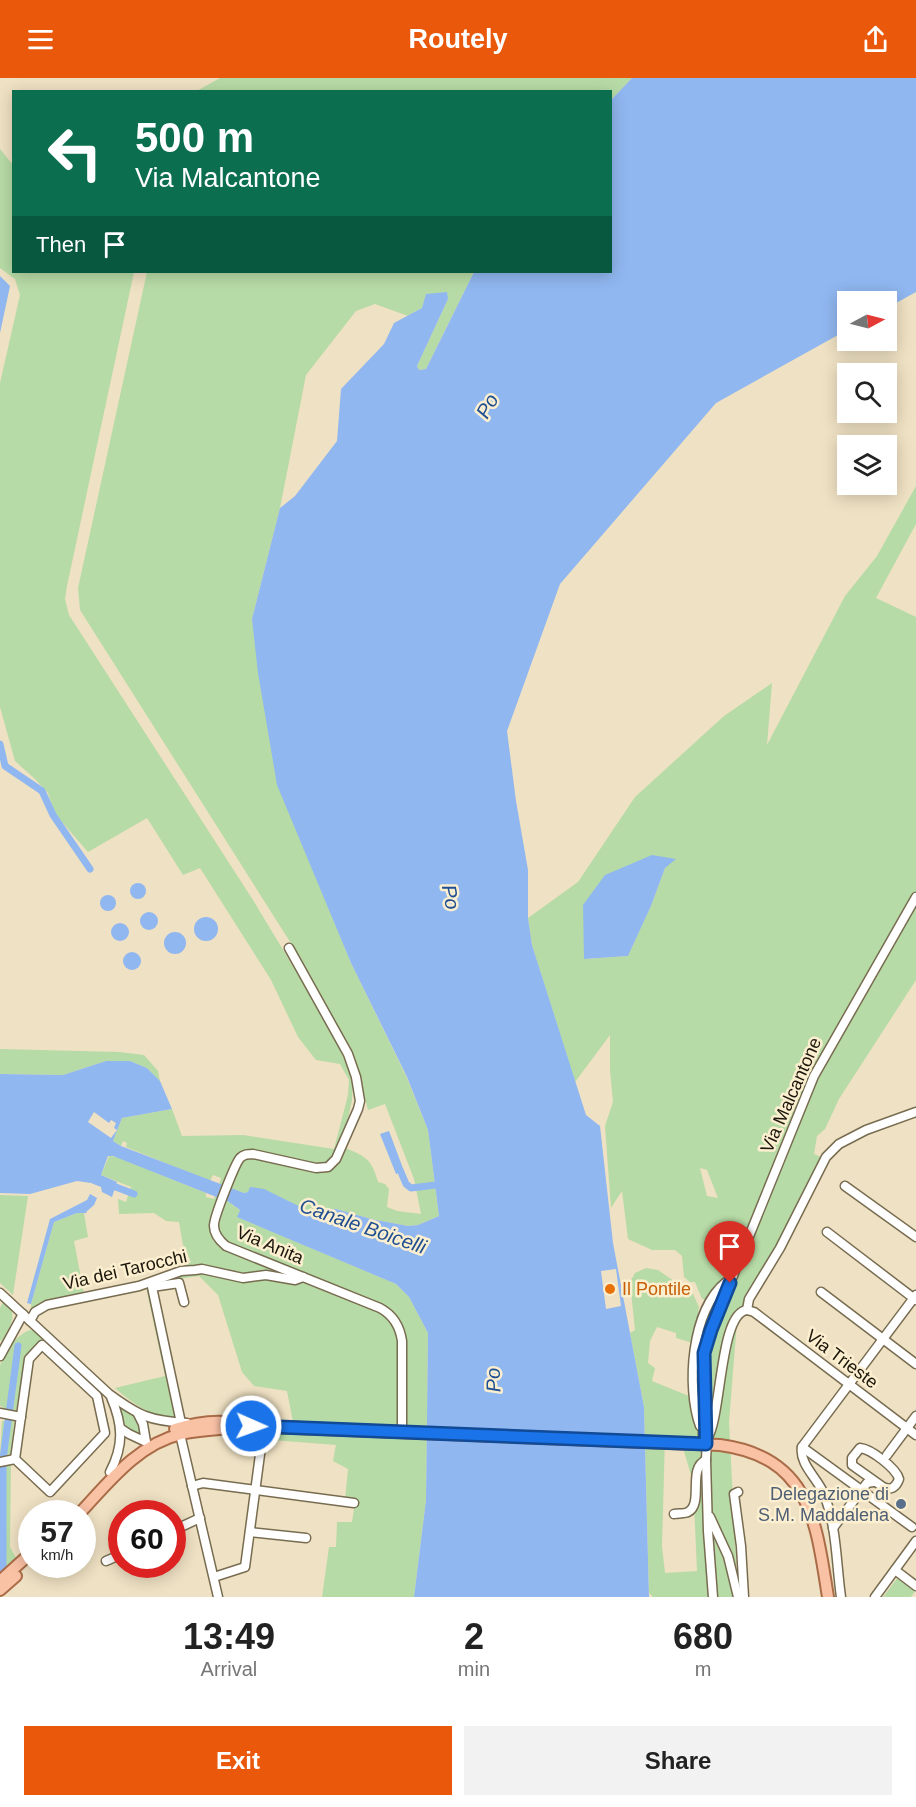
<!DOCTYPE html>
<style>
:root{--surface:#fff;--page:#f2f2f2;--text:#222;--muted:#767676;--accent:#ea580c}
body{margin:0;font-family:Helvetica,sans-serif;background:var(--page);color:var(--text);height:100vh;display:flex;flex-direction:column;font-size:22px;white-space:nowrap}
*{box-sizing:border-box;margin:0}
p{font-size:20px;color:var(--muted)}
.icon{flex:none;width:33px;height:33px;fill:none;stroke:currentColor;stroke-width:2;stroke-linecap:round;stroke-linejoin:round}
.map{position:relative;height:1519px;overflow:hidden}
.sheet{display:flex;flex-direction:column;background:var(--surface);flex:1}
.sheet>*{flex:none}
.banner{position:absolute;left:12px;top:12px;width:600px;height:183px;border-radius:0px;box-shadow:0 3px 15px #0003;background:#0b6e4f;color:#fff;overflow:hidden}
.needle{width:39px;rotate:83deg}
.fabs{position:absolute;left:837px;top:213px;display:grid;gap:12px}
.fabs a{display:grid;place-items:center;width:60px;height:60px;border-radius:0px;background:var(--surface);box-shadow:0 3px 15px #0003;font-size:30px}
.speed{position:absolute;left:18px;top:1422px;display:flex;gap:12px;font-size:30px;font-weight:700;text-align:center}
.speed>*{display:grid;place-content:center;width:78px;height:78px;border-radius:50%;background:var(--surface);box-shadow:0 3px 15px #0003;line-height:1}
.speed small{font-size:15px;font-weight:400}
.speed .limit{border:9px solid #d22;background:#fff;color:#111}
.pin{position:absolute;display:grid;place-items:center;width:51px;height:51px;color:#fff;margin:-62px -26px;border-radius:50% 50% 50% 0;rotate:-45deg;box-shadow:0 0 6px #0007}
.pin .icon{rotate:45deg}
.me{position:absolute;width:66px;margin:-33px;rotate:92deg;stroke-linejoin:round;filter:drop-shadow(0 0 4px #0008)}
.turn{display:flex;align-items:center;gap:21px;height:126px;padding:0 24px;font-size:27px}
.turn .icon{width:78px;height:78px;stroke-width:2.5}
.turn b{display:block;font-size:42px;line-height:51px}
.then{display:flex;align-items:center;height:57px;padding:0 24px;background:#0003;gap:12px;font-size:22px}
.eta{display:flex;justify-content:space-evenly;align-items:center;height:102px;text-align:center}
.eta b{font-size:36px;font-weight:700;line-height:42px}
.cta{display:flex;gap:12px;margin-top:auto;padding:12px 24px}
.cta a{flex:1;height:69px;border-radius:0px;background:var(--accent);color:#fff;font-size:24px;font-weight:700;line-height:69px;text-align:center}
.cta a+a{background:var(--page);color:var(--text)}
header{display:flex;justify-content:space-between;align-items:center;height:78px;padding:0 24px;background:var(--accent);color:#fff;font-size:27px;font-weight:700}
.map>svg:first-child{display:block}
.green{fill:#b7dba6;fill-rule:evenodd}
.water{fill:#90b7f0}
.pier{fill:#efe1c3}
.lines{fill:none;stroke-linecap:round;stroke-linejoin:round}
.canal{stroke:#90b7f0;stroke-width:7}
.minor-casing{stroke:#786c50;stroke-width:11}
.major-casing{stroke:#aa6c48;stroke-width:14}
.minor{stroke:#fff;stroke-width:8}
.major{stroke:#fac2a5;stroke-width:10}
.route-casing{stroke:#114b97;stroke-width:15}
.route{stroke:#1a73e8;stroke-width:10}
.food-dot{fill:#e8710a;stroke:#fcefd0;stroke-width:2}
.service-dot{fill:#5c6f8a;stroke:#fcefd0;stroke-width:2}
.labels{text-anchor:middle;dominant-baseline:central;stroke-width:5;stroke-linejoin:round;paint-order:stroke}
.street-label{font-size:18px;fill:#1c170c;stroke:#fcefd0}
.food-label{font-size:18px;fill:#c56008;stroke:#fcefd0;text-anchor:start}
.service-label{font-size:18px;fill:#4e5e75;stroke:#fcefd0;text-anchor:end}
.water-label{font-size:20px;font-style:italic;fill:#1f4f92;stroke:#fcefd0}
</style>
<header><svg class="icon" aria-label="menu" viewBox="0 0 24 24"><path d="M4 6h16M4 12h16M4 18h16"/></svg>Routely<svg class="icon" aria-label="share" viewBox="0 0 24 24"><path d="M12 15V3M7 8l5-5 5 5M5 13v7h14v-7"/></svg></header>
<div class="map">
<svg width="916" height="1519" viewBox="0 0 916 1519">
<rect width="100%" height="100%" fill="#efe1c3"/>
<g class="green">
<polygon points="220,0 632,0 611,22 610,14 195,14"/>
<path d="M0 71 13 87 14 194H134L67 508 65 521 69 537 253 822 329 948 353 1000 352 1022 345 1055 335 1070 342 1068C364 1079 371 1078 378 1104L385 1106 389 1111 387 1129 397 1133 421 1136 414 1101 385 1026 368 1032 353 976 292 867 80 532 78 510 147 194H474L426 291 419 292 417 288 448 221 422 230 408 238 375 226 356 233 306 297 280 430 252 541 333 841 351 885 407 1000 428 1052 439 1138 418 1147 408 1148 371 1141 336 1131 309 1133 294 1127 289 1123 248 1114 244 1115 219 1107 221 1100 213 1097 210 1103 126 1069 127 1065 123 1063 121 1068 113 1063 122 1040 172 1031 182 1058 243 1057 334 1071 348 1017 349 1002 340 986 316 982 298 959 271 902 200 790 183 797 147 740 88 774 55 736 48 715 35 701 15 683 0 629V305L20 217 15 201 0 190Z"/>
<path d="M916 408V446L876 520 916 539V902L839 1021 825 1051 817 1058 814 1076 821 1079 790 1143 737 1244 729 1344 738 1519H653L649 1515 644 1329 630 1255 635 1252 630 1204 635 1195 646 1190 658 1192 693 1216 699 1229 693 1265 676 1260V1255L657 1249 650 1263 648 1285 655 1290 652 1303 689 1318C699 1276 696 1250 723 1211L707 1222 702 1221 695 1204H690L684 1199 682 1178 675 1172H652L628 1161 622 1113 611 1130 605 1048 613 1024 610 992V957L575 1004 532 867 528 840 578 804 635 719 724 638 772 605 767 667 845 518 877 478ZM675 781 665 790 651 828 628 878 585 881 584 859ZM700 1090 707 1092 718 1120 707 1118ZM665 1359 684 1360 683 1370 693 1404 697 1493 665 1495 662 1468Z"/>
<polygon points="0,971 119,974 144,977 158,993 160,1003 147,990 130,983 106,983 63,997 0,996"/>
<polygon points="109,1078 117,1079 206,1115 206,1119 214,1121 215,1118 229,1124 240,1132 238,1139 396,1206 409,1219 428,1255 426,1422 414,1519 322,1519 329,1469 336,1469 337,1444 352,1444 355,1424 345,1422 348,1391 333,1383 336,1367 259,1361 259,1348 295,1355 287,1313 254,1308 242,1294 218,1217 199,1198 159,1204 175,1191 191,1184 183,1167 179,1144 166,1143 154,1135 119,1136 118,1121 126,1124 131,1109 101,1097"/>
<polygon points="0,1117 28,1118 13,1217 0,1205"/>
<polygon points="77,1135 84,1135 88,1159 74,1163 84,1216 42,1226 31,1233 31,1226 54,1144"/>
<path d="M146 1209 151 1213 178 1340C151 1340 134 1326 115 1310L165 1298Z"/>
<path d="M4 1222C20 1236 10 1248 2 1263L0 1262V1230Z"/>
<path d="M30 1252 40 1255 97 1308 94 1312 40 1262 26 1277 16 1334 2 1333 3 1329 0 1328C0 1316 0 1300 0 1288 4 1273 16 1257 30 1252Z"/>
<polygon points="121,1326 138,1342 142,1355 140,1358 127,1351 118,1328"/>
<polygon points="2,1343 14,1343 11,1376 0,1378"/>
<polygon points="11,1385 10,1469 16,1480 0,1498 0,1387"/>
<polygon points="899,1498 916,1512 911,1519 883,1519"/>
</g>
<g class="water">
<polygon points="632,0 916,0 916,214 887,230 886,224 848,224 847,252 716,325 560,506 507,653 516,723 528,792 528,840 532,867 586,1037 600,1048 613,1165 644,1329 649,1519 414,1519 426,1422 428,1255 409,1219 396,1206 237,1139 240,1132 229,1124 113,1078 108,1078 101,1097 117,1104 112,1119 102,1114 101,1109 91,1105 77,1103 30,1116 0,1115 0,996 63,997 106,983 130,983 147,990 160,1003 172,1031 122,1040 113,1063 121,1068 244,1115 248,1114 250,1109 264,1111 309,1133 336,1131 371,1141 408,1148 418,1147 439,1138 428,1052 407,999 351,885 277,707 258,595 252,541 280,430 295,418 337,363 341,311 384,266 394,245 422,230 426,216 447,214 448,221 417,288 419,292 426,291 474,194 610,194 611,22"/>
<polygon points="0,198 10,208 0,255"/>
<polygon points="652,777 676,781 665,790 651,828 628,878 584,881 583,827 605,797"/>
<circle cx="138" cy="813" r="8"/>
<circle cx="108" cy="825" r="8"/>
<circle cx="149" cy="843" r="9"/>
<circle cx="206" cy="851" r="12"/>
<circle cx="120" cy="854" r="9"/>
<circle cx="175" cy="865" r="11"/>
<circle cx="132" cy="883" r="9"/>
<polygon points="389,1053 404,1093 396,1096 380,1056"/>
<polygon points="90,1116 97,1120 94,1127 86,1134 87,1135 77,1135 54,1144 31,1226 27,1225 50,1141 87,1122"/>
</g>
<g class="pier">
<polygon points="94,1034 109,1045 111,1042 116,1045 114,1050 117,1052 111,1060 88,1044"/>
<polygon points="616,1191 621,1228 606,1231 601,1193"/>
</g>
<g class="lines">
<g class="canal">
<polyline points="0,666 5,688 42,713 53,737 90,791"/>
<polyline points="401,1094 406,1106 411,1110 444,1106"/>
<polyline points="108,1106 134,1116"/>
<polyline points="3,1491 3,1381 18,1268"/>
</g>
<defs>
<g id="minor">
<path d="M289 870 348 976 356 999 360 1023 358 1031 336 1081 328 1089 316 1090 253 1076C248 1076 244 1076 240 1080 235 1086 213 1141 214 1148 214 1156 220 1163 226 1168L380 1230C393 1237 400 1249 402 1263V1354"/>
<polyline points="845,1108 916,1159"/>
<polyline points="827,1154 916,1222"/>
<polyline points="821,1214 916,1286"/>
<path d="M0 1215 109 1316C139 1338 150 1343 187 1345"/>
<polyline points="747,1232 749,1221 780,1170 826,1079 839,1066 866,1052 916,1034"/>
<polyline points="747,1232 754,1234 916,1357"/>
<polyline points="30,1243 35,1234 47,1227 139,1208 181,1193 195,1192 202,1191 243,1200 266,1197 295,1202 303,1199"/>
<polygon points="42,1267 97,1318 105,1355 50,1414 15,1381 29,1281"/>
<polyline points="0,1278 23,1236"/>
<polyline points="0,1335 21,1339"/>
<polyline points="181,1345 152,1209 179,1205 184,1224"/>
<polyline points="120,1350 129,1356 146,1364 143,1346 138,1336"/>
<path d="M704 1350 700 1348C686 1309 691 1232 726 1204L730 1205"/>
<polyline points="180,1356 218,1519"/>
<polyline points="707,1361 706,1382 708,1453 713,1519"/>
<path d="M707 1361C722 1339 719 1235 747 1232"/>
<polyline points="706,1366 703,1361 703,1286 711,1252 814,998 916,819"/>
<polyline points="802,1369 912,1449"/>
<path d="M860 1370C871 1371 896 1390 899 1401 896 1409 891 1413 883 1409L852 1387V1380Z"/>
<polyline points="887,1377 916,1338"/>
<polyline points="0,1384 15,1381"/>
<path d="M110 1394C124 1367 123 1347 111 1319"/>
<polyline points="192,1408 203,1405 354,1425"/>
<polyline points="738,1414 734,1416 741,1468 744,1519"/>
<path d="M674 1436C678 1435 685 1436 688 1434 704 1426 687 1390 706 1382"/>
<polyline points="710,1439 728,1478 738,1519"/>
<polyline points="833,1450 867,1405 873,1404"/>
<polyline points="172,1453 200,1440"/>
<polyline points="250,1454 306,1460"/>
<polyline points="106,1483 122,1476"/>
<polyline points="895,1492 916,1508"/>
<polyline points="214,1499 245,1489 261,1369"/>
<path d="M841 1519C836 1484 837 1447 823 1414 816 1399 799 1385 802 1369L916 1217"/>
<polyline points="875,1519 916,1463"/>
</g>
<g id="major">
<path d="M175 1351C197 1344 222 1341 245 1347"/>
<path d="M79 1436C108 1405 138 1366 181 1356 204 1351 228 1351 251 1348L720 1367C811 1379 816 1445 828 1519"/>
<polyline points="0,1503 32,1474"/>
<polyline points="0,1512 16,1498"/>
</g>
</defs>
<use href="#minor" class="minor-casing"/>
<use href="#major" class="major-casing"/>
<use href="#minor" class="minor"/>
<use href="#major" class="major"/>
</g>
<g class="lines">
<defs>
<polyline id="route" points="251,1348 706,1366 704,1275 711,1252 730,1205"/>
</defs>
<use href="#route" class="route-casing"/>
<use href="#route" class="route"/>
</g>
<circle class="food-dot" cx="610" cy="1211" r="6"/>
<circle class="service-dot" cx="901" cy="1426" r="6"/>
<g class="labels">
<g class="street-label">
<text transform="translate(791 1017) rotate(-66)">Via Malcantone</text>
<text transform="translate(270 1167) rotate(23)">Via Anita</text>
<text transform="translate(125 1192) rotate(-13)">Via dei Tarocchi</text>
<text transform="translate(842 1281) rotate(37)">Via Trieste</text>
</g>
<g class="food-label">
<text x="622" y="1211">Il Pontile</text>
</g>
<g class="service-label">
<text x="889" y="1416">Delegazione di<tspan x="889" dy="21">S.M. Maddalena</tspan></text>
</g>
<g class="water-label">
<text transform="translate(487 328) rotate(-61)">Po</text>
<text transform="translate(451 819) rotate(79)">Po</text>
<text transform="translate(363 1148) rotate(19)">Canale Boicelli</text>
<text transform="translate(493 1302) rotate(-92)">Po</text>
</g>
</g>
</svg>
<div class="fabs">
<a><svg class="needle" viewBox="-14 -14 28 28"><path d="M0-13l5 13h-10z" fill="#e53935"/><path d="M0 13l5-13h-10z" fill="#767676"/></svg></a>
<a><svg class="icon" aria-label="search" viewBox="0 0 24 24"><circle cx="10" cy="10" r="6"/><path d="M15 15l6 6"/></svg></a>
<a><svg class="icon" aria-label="layers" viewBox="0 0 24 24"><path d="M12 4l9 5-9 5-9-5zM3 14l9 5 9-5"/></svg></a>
</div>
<div class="speed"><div>57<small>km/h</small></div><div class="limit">60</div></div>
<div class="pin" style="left:730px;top:1205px;background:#d93025"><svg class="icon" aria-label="arrive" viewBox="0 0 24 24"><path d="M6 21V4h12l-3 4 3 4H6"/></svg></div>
<svg class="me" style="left:251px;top:1348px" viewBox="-20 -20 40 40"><circle r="17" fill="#1a73e8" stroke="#fff" stroke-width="3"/><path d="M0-11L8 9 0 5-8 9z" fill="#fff"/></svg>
<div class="banner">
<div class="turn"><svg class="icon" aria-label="left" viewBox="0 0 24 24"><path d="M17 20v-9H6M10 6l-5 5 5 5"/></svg><div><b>500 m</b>Via Malcantone</div></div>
<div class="then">Then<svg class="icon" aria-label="arrive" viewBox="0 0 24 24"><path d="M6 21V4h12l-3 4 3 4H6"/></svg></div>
</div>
</div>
<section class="sheet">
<div class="eta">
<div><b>13:49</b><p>Arrival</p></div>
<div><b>2</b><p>min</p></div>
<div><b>680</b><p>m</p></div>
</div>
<div class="cta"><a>Exit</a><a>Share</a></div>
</section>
